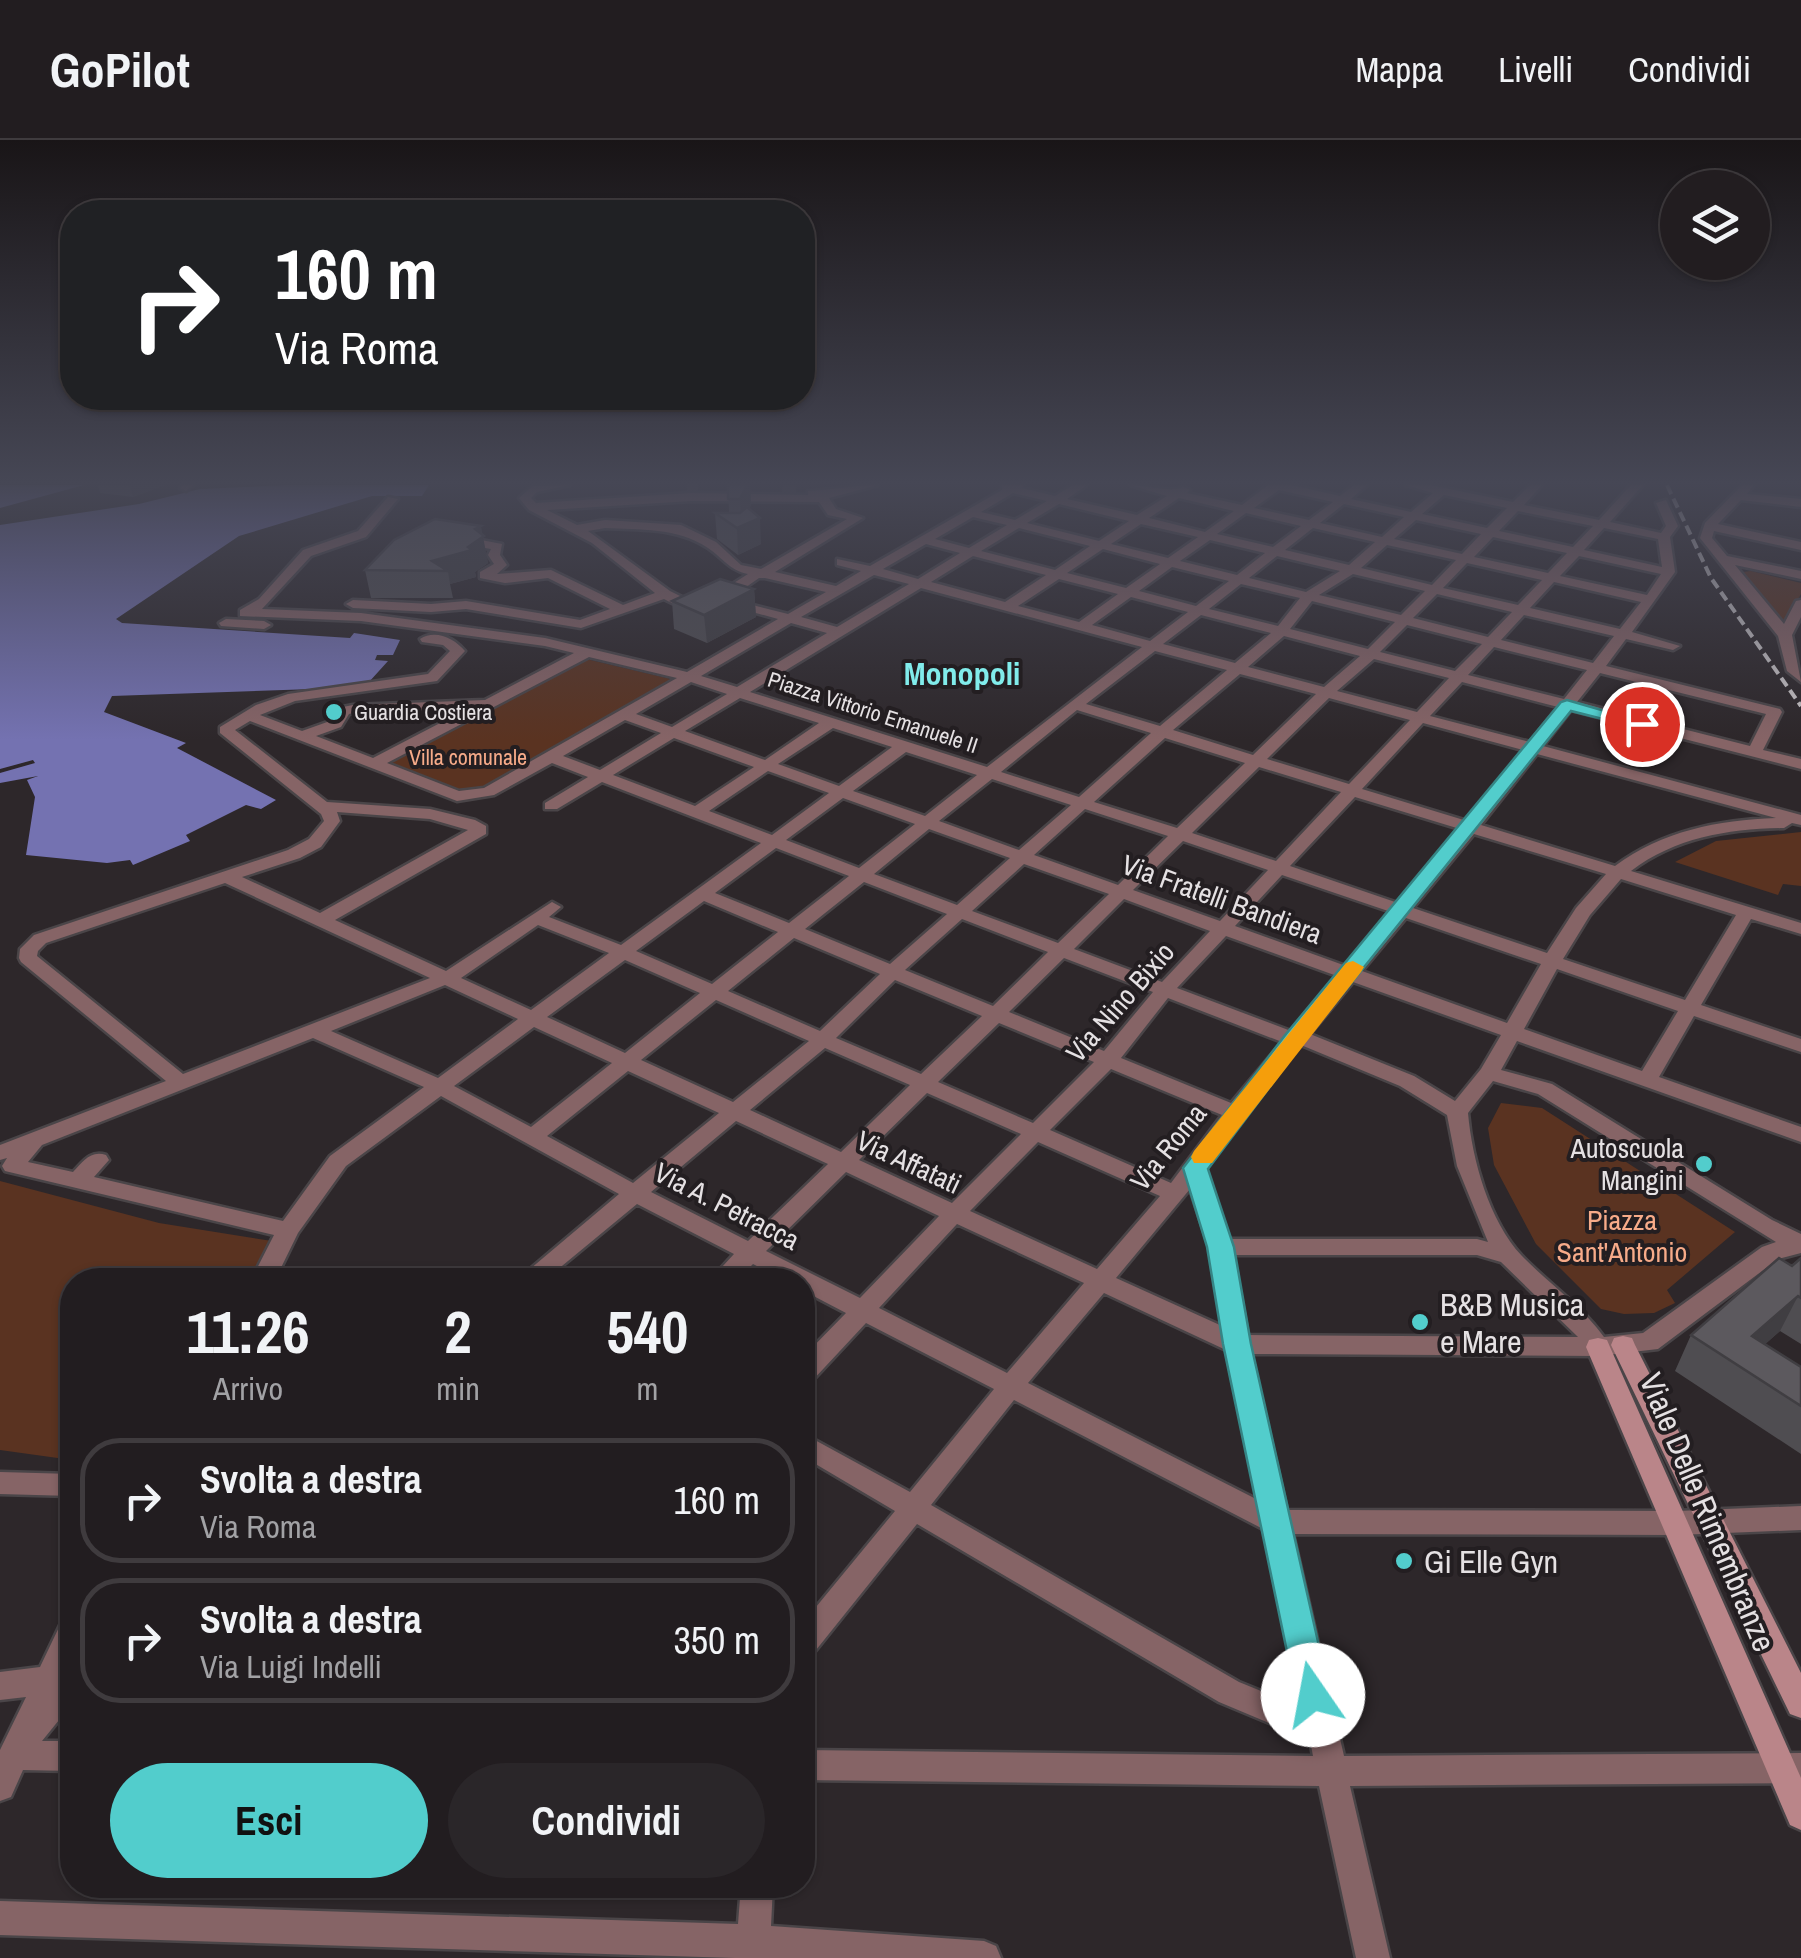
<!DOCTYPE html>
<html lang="it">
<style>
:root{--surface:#221d20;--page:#2a2629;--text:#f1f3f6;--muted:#a2a2a5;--line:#3f3b3e;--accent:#52cdcc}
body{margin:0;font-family:"Archivo Narrow",sans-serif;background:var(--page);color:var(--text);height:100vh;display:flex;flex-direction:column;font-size:38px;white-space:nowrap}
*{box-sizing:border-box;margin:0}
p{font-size:32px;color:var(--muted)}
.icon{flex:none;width:55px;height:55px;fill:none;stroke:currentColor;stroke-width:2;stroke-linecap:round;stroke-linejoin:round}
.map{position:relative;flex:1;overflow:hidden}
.side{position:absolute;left:60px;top:1128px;width:755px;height:630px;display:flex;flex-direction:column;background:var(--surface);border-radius:40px;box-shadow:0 2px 8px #0004,0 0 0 2px var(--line)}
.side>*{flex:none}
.top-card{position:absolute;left:60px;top:60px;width:755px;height:210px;border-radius:40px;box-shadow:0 2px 8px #0004,0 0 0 2px var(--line);background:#202124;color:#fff;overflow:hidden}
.buttons{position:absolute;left:1660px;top:30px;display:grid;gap:20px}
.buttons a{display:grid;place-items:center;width:110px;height:110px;border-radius:50%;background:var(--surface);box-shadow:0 2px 8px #0004,0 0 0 2px var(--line);font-size:50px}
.pin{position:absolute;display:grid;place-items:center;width:85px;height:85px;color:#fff;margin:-42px;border:5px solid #fff;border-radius:50%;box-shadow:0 2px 10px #0007}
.me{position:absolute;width:110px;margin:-55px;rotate:348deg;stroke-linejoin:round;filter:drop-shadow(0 0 8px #0008)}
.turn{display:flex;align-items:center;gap:35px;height:210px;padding:0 50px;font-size:45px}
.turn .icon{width:130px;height:130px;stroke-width:2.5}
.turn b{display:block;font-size:70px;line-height:85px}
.eta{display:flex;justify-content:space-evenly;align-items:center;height:170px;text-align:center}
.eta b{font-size:60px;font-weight:700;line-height:70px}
.primary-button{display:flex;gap:20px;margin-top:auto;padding:20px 50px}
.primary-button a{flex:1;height:115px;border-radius:60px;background:var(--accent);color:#111;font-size:40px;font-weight:700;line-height:115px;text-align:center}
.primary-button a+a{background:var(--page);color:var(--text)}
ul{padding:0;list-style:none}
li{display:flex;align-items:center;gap:30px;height:125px;margin:0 20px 15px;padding:0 30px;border:5px solid var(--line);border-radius:40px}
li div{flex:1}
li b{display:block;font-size:38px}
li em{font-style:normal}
header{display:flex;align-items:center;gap:60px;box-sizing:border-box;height:140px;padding:0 50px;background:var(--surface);border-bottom:2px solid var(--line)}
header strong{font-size:48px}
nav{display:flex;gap:55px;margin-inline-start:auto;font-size:35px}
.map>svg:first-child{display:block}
.green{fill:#5a3321}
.water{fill:#7472b1}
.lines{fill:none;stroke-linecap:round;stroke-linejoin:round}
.street-tunnel{stroke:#494346;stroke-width:14;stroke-dasharray:14 6;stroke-linecap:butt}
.street-casing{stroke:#4a4548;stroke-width:5}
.secondary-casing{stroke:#4a4548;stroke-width:5}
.street{fill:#866466;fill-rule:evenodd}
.secondary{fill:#ba8589;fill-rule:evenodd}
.rail{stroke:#c6c2c4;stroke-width:4;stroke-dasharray:10 5;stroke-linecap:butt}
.wall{fill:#4f4d51}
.shaded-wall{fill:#403e42}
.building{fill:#5c595e;stroke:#403e42;stroke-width:2.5}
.route{fill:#52cdcc;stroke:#358585;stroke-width:2.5}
.slow{fill:#f59e0b}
.poi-dot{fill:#52cdcc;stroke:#231e21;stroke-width:4}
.labels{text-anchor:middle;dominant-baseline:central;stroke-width:8;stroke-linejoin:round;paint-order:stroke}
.far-poi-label{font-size:22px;fill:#e5e1e3;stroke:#231e21;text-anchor:start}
.far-street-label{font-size:22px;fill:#e5e1e3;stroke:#231e21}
.far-park-label{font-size:22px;fill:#f7ab89;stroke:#231e21}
.street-label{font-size:28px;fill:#e5e1e3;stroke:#231e21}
.poi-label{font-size:28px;fill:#e5e1e3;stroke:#231e21;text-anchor:end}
.park-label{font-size:28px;fill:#f7ab89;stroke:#231e21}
.far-district-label{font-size:32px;font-weight:bold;fill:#81eceb;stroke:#231e21}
.near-poi-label{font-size:32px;fill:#e5e1e3;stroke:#231e21;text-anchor:start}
.near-street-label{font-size:32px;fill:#e5e1e3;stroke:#231e21}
</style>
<header>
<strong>GoPilot</strong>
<nav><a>Mappa</a><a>Livelli</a><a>Condividi</a></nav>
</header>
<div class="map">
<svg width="1801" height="1818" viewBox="0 0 1801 1818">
<rect width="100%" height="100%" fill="#2d272a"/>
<g class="green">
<polygon points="1751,431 1801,443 1801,454 1786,480 1776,478 1743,432"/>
<polygon points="582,518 671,539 482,649 457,654 381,622"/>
<polygon points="1801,692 1801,746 1783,744 1778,755 1675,722 1716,701"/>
<polygon points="1501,963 1542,968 1735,1092 1667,1150 1675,1163 1654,1173 1624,1174 1601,1169 1536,1104 1494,1025 1488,988"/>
<polygon points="0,1041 159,1083 272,1101 249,1140 72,1140 72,1320 0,1310"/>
</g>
<g class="water">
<polygon points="0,345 84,345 0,368"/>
<polygon points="288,345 429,345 422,356 372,356 239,396 116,479 122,483 350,498 354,493 400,500 393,515 377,515 375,520 388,521 369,542 313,549 112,556 104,572 186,603 177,608 276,660 261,669 246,665 186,695 190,701 133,725 130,720 107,723 26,715 35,657 27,640 38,636 0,643 0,633 35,623 33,620 0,629 0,385 139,364 200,349"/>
</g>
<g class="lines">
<g class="street-tunnel">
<polyline points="687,350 698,350"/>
<polyline points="782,352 800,353"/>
</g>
<defs>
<g id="street">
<polygon points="182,345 193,345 186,351 180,348"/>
<path d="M570 345 537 352 531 358 536 363 691 353 808 355V351C831 350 854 345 878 345L829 358 836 369 863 378 775 432 836 446 861 431 837 425V419L870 426 1002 350V345H1024L1022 348 1055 356 1073 345H1087L1067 359 1137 375 1167 356 1130 345C1147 345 1169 353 1184 347L1190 350 1187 353 1242 365 1268 345H1291L1340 356 1354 345H1367L1351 359 1411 372 1433 353 1406 345H1430L1513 362 1530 345H1542L1524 365 1599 380 1631 345H1643L1610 382 1661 393 1666 386 1656 363 1666 360 1678 386 1670 397 1675 432 1632 492 1680 506 1673 510 1626 499 1606 526 1780 569 1782 572 1763 610 1801 619V629L1571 570 1543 606 1801 675V685L1792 683 1784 688C1729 689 1676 697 1631 731L1801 783V794L1751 779 1701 865 1801 899V912L1694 876 1659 937 1801 987V1002L1517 901 1501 930 1552 944 1772 1080 1801 1094V1113L1778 1119 1658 1209 1598 1216 1251 1214 1287 1370 1677 1371 1801 1366V1390L1677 1395 1293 1394 1344 1616 1801 1613V1643L1350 1646 1390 1818H1356L1319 1646 802 1640V1610L1313 1616 1310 1600 1219 1562 917 1384 812 1515 802 1519V1484L895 1371 802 1316V1293L910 1352 994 1249 866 1183 811 1242 802 1245V1218L846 1173 802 1150V1140H783L753 1124 737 1140H710L734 1114 637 1064 545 1140H517L619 1054 441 956 346 1026 298 1093 275 1140H251L274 1095 5 1031 2 1026 7 1018 0 1020V1005L166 941 21 822 19 818 20 809 34 795 288 710 309 699 324 681 321 674 220 593V587L256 565 288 554 428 534 450 511 443 505 422 502 420 499C435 489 454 498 465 511L437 541 295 561 260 575 302 591 330 581 338 568 353 565 485 560 574 513 545 506 361 481 240 476V470L259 459 303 410 358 391 388 357 398 359 366 397 311 416 262 469 361 473 545 498 687 532 778 479 727 465V460C704 472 686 471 664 459L581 488 466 469 431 472 353 468 346 464 353 460 431 464 466 461 580 480 610 469 548 438 505 443 480 438V432L494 424 488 415 491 409 456 403V397L460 396 502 404 500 415 507 425 497 434 551 430 623 465 655 453 592 403 529 370 519 358 533 346ZM1279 350 1333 362 1309 380 1254 368ZM1013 353 1047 361 1015 380 981 372ZM1444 355 1507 368 1487 388 1422 374ZM1179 358 1234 371 1205 392 1149 378ZM691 361 819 362 828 375 847 379 761 429 741 425 716 402 681 385 605 380 577 385 547 370ZM1059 364 1129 381 1099 401 1027 383ZM1344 364 1404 377 1382 397 1320 383ZM1518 371 1593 386 1573 407 1499 391ZM1246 373 1301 386 1273 407 1217 394ZM973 377 1007 385 969 408 935 399ZM1416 380 1481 394 1462 414 1394 399ZM1141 384 1198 397 1168 418 1111 404ZM605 388C640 390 677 387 708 408 723 418 729 430 748 434L707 460 692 462 670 451 588 391ZM1019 388 1090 406 1055 430 981 411ZM1313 388 1375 402 1349 425 1285 410ZM1604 388 1658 399 1662 427 1584 410ZM1493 397 1567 413 1548 433 1474 417ZM1210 400 1265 413 1237 435 1180 421ZM926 404 960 413 918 439 883 429ZM1387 405 1456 420 1432 445 1361 428ZM1103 409 1160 424 1126 448 1067 433ZM973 416 1046 435 1005 462 931 442ZM1277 416 1340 431 1306 452 1249 438ZM1579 416 1661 434 1647 455 1560 436ZM1467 423 1542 440 1518 465 1443 448ZM1172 427 1229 441 1196 466 1139 451ZM1353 434 1425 451 1401 475 1319 455ZM874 435 909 444 837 487 801 477ZM759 438H765L826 452 788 474 729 459ZM1059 439 1118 454 1079 482 1018 466ZM1554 442 1641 462 1620 489 1530 468ZM1241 444 1300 458 1278 486 1209 469ZM921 448 1142 507 987 627 750 552ZM1437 454 1512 472 1488 497 1413 478ZM1131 457 1188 472 1150 501 1092 485ZM1312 461 1395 482 1368 509 1290 489ZM1201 475 1271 493 1235 523 1163 504ZM1524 475 1614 496 1593 523 1501 500ZM791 483 827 493 737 547 701 536ZM1407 485 1482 504 1455 531 1380 512ZM1284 496 1360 516 1324 547 1248 527ZM1494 507 1587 530 1564 559 1468 535ZM1155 511 1227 530 1160 586 1086 564ZM589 517 677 538 484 648 459 651 387 623ZM1374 519 1449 538 1417 572 1337 551ZM1600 533 1766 574 1750 606 1577 562ZM1240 534 1316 554 1253 615 1173 590ZM691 542 727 554 672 587 636 574ZM1462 542 1558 567 1530 602 1430 576ZM740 558 819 583 765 620 685 591ZM1329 558 1410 580 1349 644 1267 619ZM467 569 373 618 316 596 341 587 349 574 353 573ZM1077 570 1151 593 1079 657 1001 632ZM625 580 661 593 600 630 563 616ZM250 581 457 661 494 655 552 623 588 637 545 663V669H557L602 642 761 703 621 805 549 777 561 767 552 762 446 831 335 780 486 694V686L475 680 430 669 327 662 235 590ZM1423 583 1523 610 1467 681 1362 649ZM833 588 892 607 839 646 778 624ZM674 598 754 627 695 666 613 635ZM1165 598 1245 623 1177 688 1094 662ZM906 612 977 635 925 676 853 651ZM1537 614 1776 678C1718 680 1662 691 1615 726L1481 685ZM1259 627 1341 652 1276 721 1192 693ZM768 631 829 653 772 695 709 671ZM992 639 1071 665 1019 710 939 681ZM1355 657 1460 689 1398 763 1290 726ZM843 658 915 684 859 728 786 700ZM1085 669 1168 696 1118 745 1034 715ZM337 672 430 679 468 690 320 773 242 737 300 718 321 707 340 681ZM929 689 1010 718 957 765 874 734ZM1474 694 1606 734 1576 768 1547 813 1413 768ZM1183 701 1268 730 1220 781 1133 750ZM776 708 849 736 789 783 715 753ZM1024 724 1109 754 1058 803 972 771ZM1282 735 1391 772 1346 826 1235 786ZM1621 739 1736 775 1685 860 1563 819 1590 775ZM864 742 947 774 890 824 805 789ZM225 743 430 838 183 934 37 816 38 811 46 803ZM1124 759 1210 791 1162 842 1074 809ZM704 761 778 792 712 844 636 811ZM1406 778 1541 824 1507 883 1362 831ZM962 779 1048 812 993 866 905 830ZM538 785 609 813 531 870 461 838ZM1226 796 1337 836 1291 891 1177 848ZM794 798 880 834 820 891 728 851ZM1064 818 1153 852 1104 911 1009 872ZM625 820 700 853 625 913 547 877ZM1557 829 1678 871 1642 931 1524 889ZM895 840 982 876 921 934 836 898ZM1353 842 1501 895 1481 929 1455 961 1414 936 1310 894ZM445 845 518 879 438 938 331 891ZM1168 858 1282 902 1231 963 1121 918ZM716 860 809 901 733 962 641 920ZM999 883 1094 922 1033 983 938 942ZM534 887 612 923 531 987 454 946ZM313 898 424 947 330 1016 283 1081 94 1037 109 1020 106 1015C90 1010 83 1022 73 1032L28 1022 42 1005ZM1301 905 1400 946 1447 975 1457 1026 1488 1102 1477 1099H1229L1206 1029 1242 977ZM825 908 910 945 841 1012 750 970ZM1111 929 1222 975 1171 1043 1050 990ZM628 931 719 973 633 1043 547 996ZM1493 941 1538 954 1776 1102 1762 1107 1643 1193 1604 1197C1581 1165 1549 1144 1522 1116 1489 1081 1472 1019 1468 973ZM927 953 1021 994 952 1063 859 1020ZM736 981 828 1024 748 1101 651 1052ZM1038 1002 1160 1056 1097 1129 970 1071ZM846 1032 939 1076 860 1158 766 1111ZM1190 1049 1209 1107 1222 1186 1116 1138ZM957 1084 1084 1143 1007 1233 879 1168ZM1233 1115H1477L1501 1122 1578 1197 1248 1195ZM1104 1153 1226 1210 1258 1360 1028 1243ZM1014 1260 1265 1390 1303 1568 1239 1542 931 1365Z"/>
<polygon points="1742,345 1754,345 1747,354 1801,359 1801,367 1741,360 1718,384 1801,402 1801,410 1714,391 1712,398 1727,416 1801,431 1801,439 1735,425 1784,484 1796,461 1801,460 1801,477 1792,495 1801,542 1787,531 1778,496 1700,398 1705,383"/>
<polygon points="226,479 264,481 271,485 264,489 221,486 219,483"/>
<polygon points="0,1332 72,1334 72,1356 0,1354"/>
<polygon points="72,1477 72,1521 68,1530 72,1528 72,1564 42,1601 72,1601 72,1631 23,1630 11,1657 0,1661 0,1610 26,1557 0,1560 0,1532 40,1527 62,1481"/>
<polygon points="741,1745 773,1745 771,1786 984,1801 996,1806 1001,1818 735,1818 0,1795 0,1761 738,1784"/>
</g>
<g id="secondary">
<polygon points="1623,1196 1632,1198 1635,1205 1801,1533 1801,1578 1790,1574 1611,1205 1614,1198"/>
<polygon points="1598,1198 1607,1200 1610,1207 1801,1638 1801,1690 1790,1685 1586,1207 1589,1200"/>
</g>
</defs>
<use href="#street" class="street-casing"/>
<use href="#secondary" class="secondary-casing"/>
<use href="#street" class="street"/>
<use href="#secondary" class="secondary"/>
<polyline class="rail" points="1667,345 1711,438 1801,566"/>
</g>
<g class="wall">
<polygon points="98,345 165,345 133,357 100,353"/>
<polygon points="728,345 750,345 751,365 749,369 761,404 738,415 717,399 715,373 729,373"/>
<polygon points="482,395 488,423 475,432 476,437 450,444 453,458 371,458 365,430"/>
<polygon points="754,449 756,477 707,503 674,489 672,461"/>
<polygon points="1801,1118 1801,1204 1780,1191 1765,1204 1801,1227 1801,1314 1675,1231 1691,1195"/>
</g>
<g class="shaded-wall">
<polygon points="130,345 165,345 133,357"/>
<polygon points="747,345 750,345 751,365 741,384 740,359"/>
<polygon points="760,378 761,404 738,415 737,388"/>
<polygon points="481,386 488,423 475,432 476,437 450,444 448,431 432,421 468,407 475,389"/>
<polygon points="754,449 756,477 707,503 704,475"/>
<polygon points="1798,1156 1780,1191 1740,1227 1752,1196"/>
</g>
<g class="building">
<polygon points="728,345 747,345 740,359 728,359"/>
<polygon points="747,367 760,378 737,388 715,373 740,373"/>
<polygon points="435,379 481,386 475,389 484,396 468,407 472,410 432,421 448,431 365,430 394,400"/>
<polygon points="720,439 754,449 704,475 672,461"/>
<polygon points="1779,1118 1792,1126 1801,1118 1801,1158 1798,1156 1752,1196 1801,1227 1801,1266 1691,1195"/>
</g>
<linearGradient id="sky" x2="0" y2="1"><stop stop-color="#191517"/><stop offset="0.57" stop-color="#464755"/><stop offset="1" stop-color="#464755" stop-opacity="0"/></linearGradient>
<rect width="1801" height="600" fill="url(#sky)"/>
<polygon class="route" points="1567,560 1650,584 1642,589 1571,571 1302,904 1208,1029 1234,1107 1251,1204 1330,1555 1325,1566 1313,1571 1301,1566 1296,1555 1223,1204 1207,1107 1183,1028 1286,894 1561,562"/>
<polygon class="slow" points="1353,821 1364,827 1361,832 1212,1023 1194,1023 1191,1017 1194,1011 1346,823"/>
<g class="poi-dot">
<circle cx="334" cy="572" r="10"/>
<circle cx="1704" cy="1024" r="10"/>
<circle cx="1420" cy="1182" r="10"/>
<circle cx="1404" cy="1421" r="10"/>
</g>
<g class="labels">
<g class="far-poi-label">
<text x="354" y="572">Guardia Costiera</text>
</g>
<g class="far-street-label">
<text transform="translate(873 572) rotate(18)">Piazza Vittorio Emanuele II</text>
</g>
<g class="far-park-label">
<text x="468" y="617">Villa comunale</text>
</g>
<g class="street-label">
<text transform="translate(1222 759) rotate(20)">Via Fratelli Bandiera</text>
<text transform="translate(1120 862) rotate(-49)">Via Nino Bixio</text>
<text transform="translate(1168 1007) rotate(-51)">Via Roma</text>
<text transform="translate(909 1022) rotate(25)">Via Affatati</text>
<text transform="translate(727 1066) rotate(27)">Via A. Petracca</text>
</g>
<g class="poi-label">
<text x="1684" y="1008">Autoscuola<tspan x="1684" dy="32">Mangini</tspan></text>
</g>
<g class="park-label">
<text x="1622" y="1080">Piazza<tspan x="1622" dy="32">Sant'Antonio</tspan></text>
</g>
<g class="far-district-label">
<text x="962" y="533">Monopoli</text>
</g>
<g class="near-poi-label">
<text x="1440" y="1164">B&amp;B Musica<tspan x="1440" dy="37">e Mare</tspan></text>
<text x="1424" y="1421">Gi Elle Gyn</text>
</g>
<g class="near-street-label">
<text transform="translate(1708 1372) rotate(67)">Viale Delle Rimembranze</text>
</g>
</g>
</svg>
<div class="buttons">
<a><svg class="icon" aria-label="layers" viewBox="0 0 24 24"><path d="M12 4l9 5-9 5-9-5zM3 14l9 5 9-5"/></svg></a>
</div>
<div class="pin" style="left:1642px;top:584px;background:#d93025"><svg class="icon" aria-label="arrive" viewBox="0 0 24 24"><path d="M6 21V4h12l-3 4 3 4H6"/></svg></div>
<svg class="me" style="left:1313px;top:1555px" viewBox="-20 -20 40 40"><circle r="19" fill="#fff"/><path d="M0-13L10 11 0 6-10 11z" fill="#52cdcc"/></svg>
<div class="top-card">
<div class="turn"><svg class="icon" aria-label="right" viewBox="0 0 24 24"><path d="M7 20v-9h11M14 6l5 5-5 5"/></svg><div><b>160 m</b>Via Roma</div></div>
</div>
<section class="side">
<div class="eta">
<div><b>11:26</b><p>Arrivo</p></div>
<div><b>2</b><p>min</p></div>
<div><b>540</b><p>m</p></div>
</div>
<ul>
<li><svg class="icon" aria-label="right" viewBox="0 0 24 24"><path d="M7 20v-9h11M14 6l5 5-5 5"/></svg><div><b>Svolta a destra</b><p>Via Roma</p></div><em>160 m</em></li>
<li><svg class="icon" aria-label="right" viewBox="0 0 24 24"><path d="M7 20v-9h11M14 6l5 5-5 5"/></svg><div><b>Svolta a destra</b><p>Via Luigi Indelli</p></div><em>350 m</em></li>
</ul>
<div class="primary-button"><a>Esci</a><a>Condividi</a></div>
</section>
</div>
